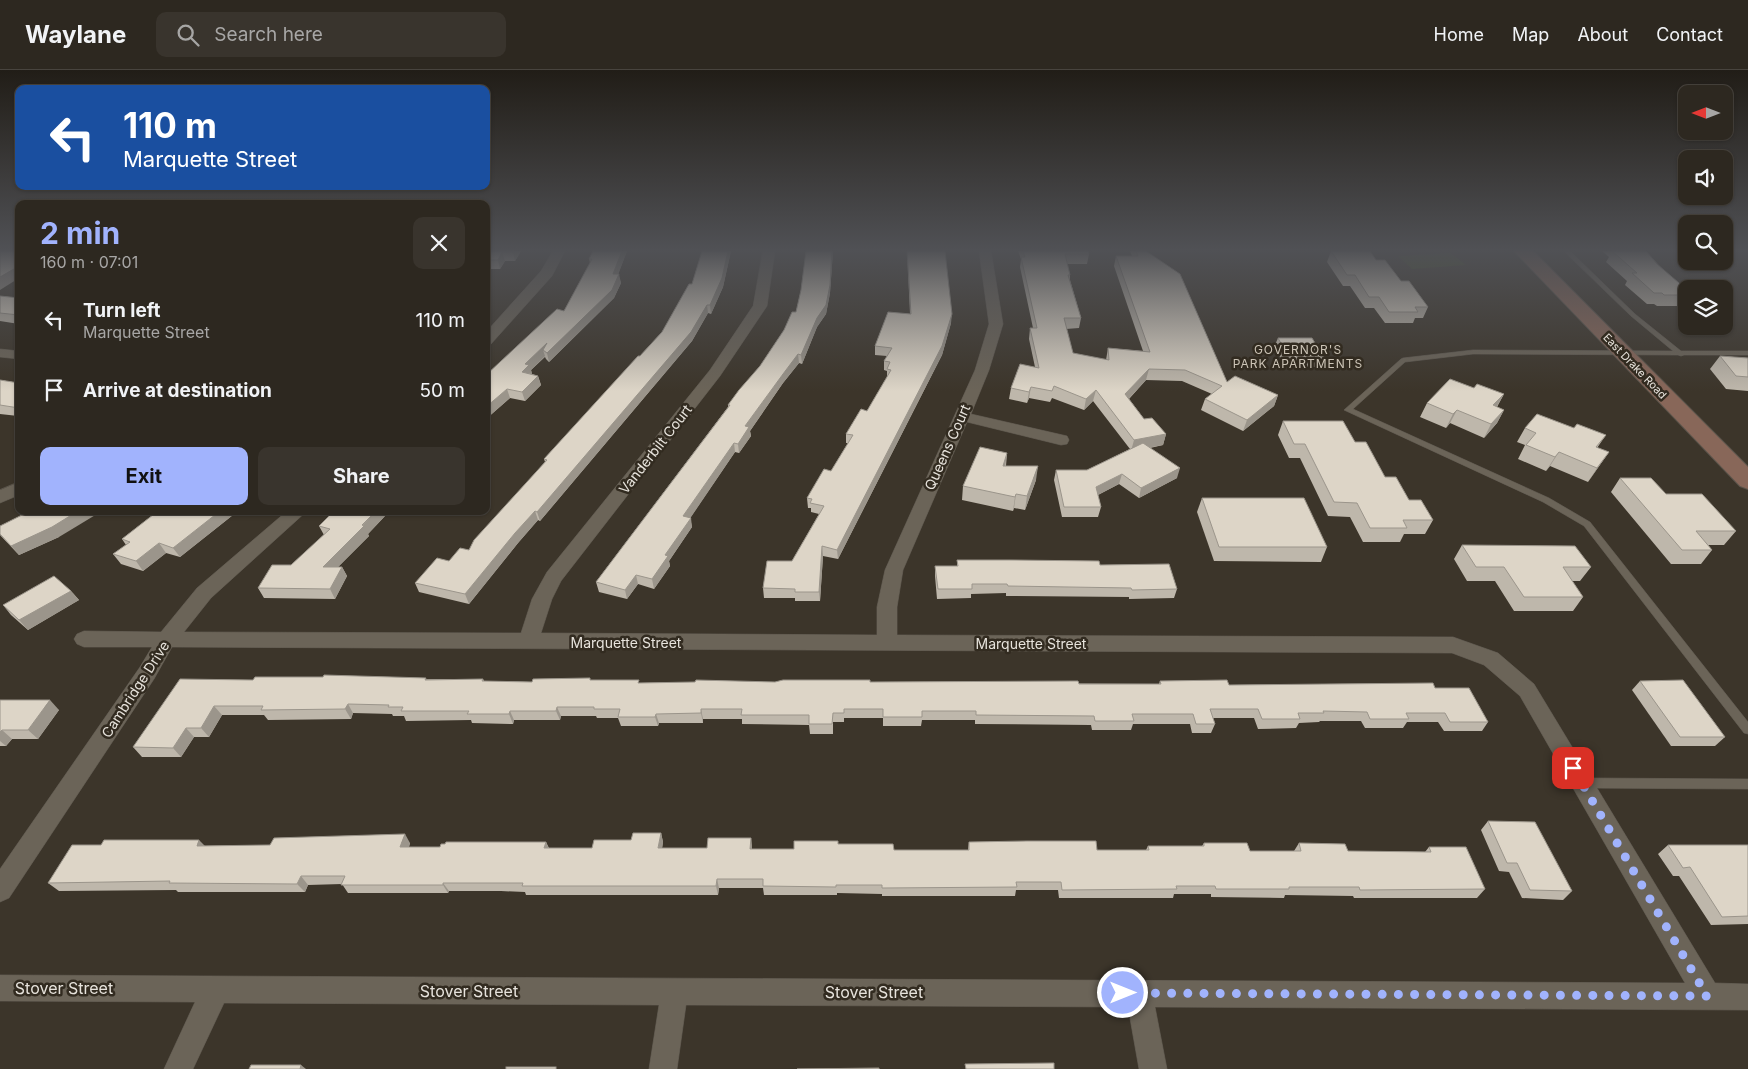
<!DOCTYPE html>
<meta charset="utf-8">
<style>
:root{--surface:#2d2820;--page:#39342d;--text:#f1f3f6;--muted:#a7a6a5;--line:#48443e;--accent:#a1b3fd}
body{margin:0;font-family:Inter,sans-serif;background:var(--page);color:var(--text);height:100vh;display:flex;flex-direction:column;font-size:19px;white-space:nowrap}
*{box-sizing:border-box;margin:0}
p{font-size:16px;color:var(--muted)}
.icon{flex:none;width:28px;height:28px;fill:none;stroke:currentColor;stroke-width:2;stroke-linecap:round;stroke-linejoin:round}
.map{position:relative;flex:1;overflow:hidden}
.side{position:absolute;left:15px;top:130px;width:475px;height:315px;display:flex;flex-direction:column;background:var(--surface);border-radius:10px;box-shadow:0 1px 4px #0004,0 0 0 1px var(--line)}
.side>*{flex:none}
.hud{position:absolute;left:15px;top:15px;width:475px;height:105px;border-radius:10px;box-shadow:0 1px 4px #0004,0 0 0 1px var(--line);background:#1a4fa0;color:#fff;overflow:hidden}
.needle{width:32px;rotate:270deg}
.fabs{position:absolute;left:1678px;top:15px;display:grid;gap:10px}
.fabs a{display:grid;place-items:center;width:55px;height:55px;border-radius:10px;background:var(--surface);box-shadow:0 1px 4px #0004,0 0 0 1px var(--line);font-size:25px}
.pin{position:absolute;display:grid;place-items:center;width:42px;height:42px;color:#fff;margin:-21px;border-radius:10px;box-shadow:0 2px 8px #0006}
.me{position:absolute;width:55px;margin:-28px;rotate:90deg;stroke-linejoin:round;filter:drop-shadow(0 0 4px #0008)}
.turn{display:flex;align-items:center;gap:18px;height:105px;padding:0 25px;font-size:22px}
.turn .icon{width:65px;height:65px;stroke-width:2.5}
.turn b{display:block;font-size:35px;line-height:42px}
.round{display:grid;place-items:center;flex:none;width:52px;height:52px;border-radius:10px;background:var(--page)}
.summary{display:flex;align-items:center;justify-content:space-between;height:85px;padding:0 25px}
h1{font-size:30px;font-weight:700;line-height:38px;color:var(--accent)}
.action{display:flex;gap:10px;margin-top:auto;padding:10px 25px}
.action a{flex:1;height:58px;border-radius:10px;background:var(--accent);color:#111;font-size:20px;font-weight:700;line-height:58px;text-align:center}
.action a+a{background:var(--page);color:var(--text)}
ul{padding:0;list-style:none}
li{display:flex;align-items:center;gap:15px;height:70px;padding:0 25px}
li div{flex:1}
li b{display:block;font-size:19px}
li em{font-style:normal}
header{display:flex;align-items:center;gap:30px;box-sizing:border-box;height:70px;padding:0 25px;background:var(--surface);border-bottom:1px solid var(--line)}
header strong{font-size:24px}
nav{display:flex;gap:28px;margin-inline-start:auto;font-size:18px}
.search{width:350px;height:45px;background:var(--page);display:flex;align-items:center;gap:12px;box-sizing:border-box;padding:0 18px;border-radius:10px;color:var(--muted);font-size:19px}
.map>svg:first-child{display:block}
.green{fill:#414f23}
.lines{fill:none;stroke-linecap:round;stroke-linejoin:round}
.lane-casing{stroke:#5a544b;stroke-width:1}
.street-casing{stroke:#5a544b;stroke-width:1}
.secondary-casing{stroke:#5a544b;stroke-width:2}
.lane{fill:#6b6458;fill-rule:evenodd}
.street{fill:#6b6458;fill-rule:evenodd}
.secondary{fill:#886759;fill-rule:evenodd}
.wall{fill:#beb7ab}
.shaded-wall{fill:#9b958b}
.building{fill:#ddd5c7;stroke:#9b958b}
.route{stroke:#a1b3fd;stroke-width:9;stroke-dasharray:0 16.2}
.labels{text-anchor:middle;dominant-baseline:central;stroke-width:5;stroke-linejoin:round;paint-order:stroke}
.far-street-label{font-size:11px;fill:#e7e3dc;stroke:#322b20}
.far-neighbourhood-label{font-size:12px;letter-spacing:1px;fill:#ccc4b6;stroke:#322b20}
.street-label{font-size:14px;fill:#e7e3dc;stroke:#322b20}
.near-street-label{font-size:16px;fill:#e7e3dc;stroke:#322b20}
</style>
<header>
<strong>Waylane</strong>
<div class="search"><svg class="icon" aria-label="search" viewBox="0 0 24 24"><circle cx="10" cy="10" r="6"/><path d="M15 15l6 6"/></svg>Search here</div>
<nav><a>Home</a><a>Map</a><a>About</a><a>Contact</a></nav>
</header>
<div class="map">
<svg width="1748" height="999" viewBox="0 0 1748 999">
<rect width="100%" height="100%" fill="#3c352a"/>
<polygon class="green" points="1451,183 1466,195 1412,199 1398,186"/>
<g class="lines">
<defs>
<g id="lane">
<polygon points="1564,181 1570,181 1635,244 1681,281 1748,281 1748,285 1684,285 1681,286 1678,285 1473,284 1405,292 1353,339 1549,428 1590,452 1748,652 1748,664 1744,663 1584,456 1543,432 1344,340 1401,289 1403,288 1473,280 1673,281 1631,246"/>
<polygon points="1583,708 1748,709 1748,719 1583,718 1579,716 1578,713 1579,710"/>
</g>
<g id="street">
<polygon points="553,181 565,181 552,206 491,274 486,275 486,262 541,201"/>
<polygon points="763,181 775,181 767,236 720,306 561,511 552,529 541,563 877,565 877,537 885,500 975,300 989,254 979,181 991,181 1003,254 989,300 971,344 1067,366 1069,370 1067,374 1061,375 967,352 903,500 897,537 897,565 1453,567 1498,583 1534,614 1715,913 1748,914 1748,940 1155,937 1167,999 1139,999 1128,937 686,935 677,999 649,999 659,935 224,933 193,999 164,999 195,932 0,931 0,905 1685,913 1520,626 1484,595 1452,583 172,577 154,609 9,828 0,832 0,799 140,597 152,577 84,577 77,574 74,569 77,564 84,561 161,562 197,518 287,441 307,441 211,528 184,562 521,563 532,529 547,502 710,300 753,236"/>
<polygon points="0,279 19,281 19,289 0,287"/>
<polygon points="19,412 19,425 0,433 0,420"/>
</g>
<polygon id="secondary" points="1514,181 1533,181 1748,397 1748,419 1740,416"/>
</defs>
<use href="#lane" class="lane-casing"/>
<use href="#street" class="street-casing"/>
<use href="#secondary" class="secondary-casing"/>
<use href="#lane" class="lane"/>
<use href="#street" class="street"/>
<use href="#secondary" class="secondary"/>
</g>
<g class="wall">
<polygon points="486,181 521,181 515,191 505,191 500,199 486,199"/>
<polygon points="627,181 618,204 621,213 614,228 549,292 546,289 545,287 531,300 532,304 538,306 541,315 525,331 510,328 486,349 486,305 564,241 590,193 589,189"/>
<polygon points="702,181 731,181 723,217 711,244 708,243 692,271 540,451 538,450 518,473 469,534 419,522 415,513 449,491 469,480 545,392 544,389 662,262 692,214"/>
<polygon points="806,181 833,181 830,223 826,244 817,257 802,294 799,293 783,313 750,361 751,366 739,383 735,382 690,448 692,457 669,491 670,496 654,519 638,514 627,529 599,522 596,512 728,337 728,335 760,296 796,242 801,220"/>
<polygon points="907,181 945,181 951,253 942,285 838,489 823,486 820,531 795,531 795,528 764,528 763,518 792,491 819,444 811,442 811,438 808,438 807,428 831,401 848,373 846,373 846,364 867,341 887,307 887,301 884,300 884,291 887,286 875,285 875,276 910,244"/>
<polygon points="1018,181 1088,181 1089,184 1087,194 1067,194 1070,205 1070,210 1081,248 1079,258 1066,259 1073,283 1106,290 1108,278 1143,281 1114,196 1116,186 1132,186 1130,181 1146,181 1227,312 1278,325 1274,336 1243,361 1201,340 1205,329 1212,324 1182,311 1146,310 1129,329 1144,349 1166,364 1163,375 1150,378 1177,408 1139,428 1119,414 1098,425 1101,437 1098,447 1062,447 1054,410 1056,400 1087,400 1130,379 1093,331 1084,340 1052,328 1050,332 1029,328 1027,333 1009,329 1011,318 1035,297 1029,269 1030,258 1033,258 1020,197 1021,189"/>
<polygon points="1331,181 1376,190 1401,211 1428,237 1423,248 1415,248 1413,253 1385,253 1374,238 1365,238 1350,216 1343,216 1327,192"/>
<polygon points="1602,181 1646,181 1686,225 1686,236 1657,236 1654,234 1647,234 1625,215 1627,211 1606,192 1609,187"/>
<polygon points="0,226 19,228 19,254 0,251"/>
<polygon points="1278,268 1324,288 1320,297 1286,297 1274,277"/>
<polygon points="1720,286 1748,288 1748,321 1726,319 1710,299"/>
<polygon points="0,310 19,313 19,348 18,346 0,344"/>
<polygon points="1474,318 1504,324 1497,337 1504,340 1497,353 1484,368 1450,353 1446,358 1420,347 1427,333"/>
<polygon points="1283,351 1355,372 1385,407 1409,430 1433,450 1425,464 1404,464 1400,472 1363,472 1350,447 1328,446 1300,388 1289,388 1278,365"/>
<polygon points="1525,358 1574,358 1606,365 1597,378 1609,382 1588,412 1550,396 1546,401 1518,389 1525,375 1517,372"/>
<polygon points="1007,383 1006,396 1036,410 1025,440 1014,438 1013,441 962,430 963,416"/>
<polygon points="1620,408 1666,424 1736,461 1724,475 1708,475 1712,480 1701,494 1671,494 1611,422"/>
<polygon points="1202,428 1327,477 1321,492 1214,491 1197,442"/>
<polygon points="158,441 238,441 180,487 166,483 143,501 121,494 113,484 126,475 122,469"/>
<polygon points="385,446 368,464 369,466 338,497 342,497 347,506 335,529 264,528 258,518 291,495 324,465 319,456"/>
<polygon points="0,456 59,467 19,485 0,465"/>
<polygon points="1462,475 1591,497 1580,511 1572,511 1583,527 1573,541 1514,541 1495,511 1467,511 1454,489"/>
<polygon points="957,490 1100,495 1177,519 1174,528 1129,529 1129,527 1006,526 1006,523 971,524 971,528 937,529 935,506 935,496 957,496"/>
<polygon points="71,521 79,530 28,560 11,545 3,535"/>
<polygon points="483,609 484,611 532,612 591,610 640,613 775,612 1159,614 1160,611 1229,615 1435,618 1488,652 1482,661 1444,661 1438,652 1407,652 1403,658 1365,658 1361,651 1320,651 1319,652 1299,653 1296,658 1258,659 1254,648 1213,648 1215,654 1211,663 1192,663 1190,654 1133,654 1131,660 1092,660 1091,655 975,654 975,650 922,650 921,656 883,656 883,648 844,648 844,652 833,652 833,664 810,664 809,655 742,654 742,649 703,649 703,653 659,653 658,656 621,656 618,648 597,648 596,646 561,646 560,650 514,650 513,654 472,653 471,650 406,651 404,646 393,646 392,644 353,643 351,649 268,650 264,645 222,645 209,667 194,667 181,687 142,687 133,677 253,610"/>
<polygon points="1640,611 1725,667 1715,676 1671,676 1632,620"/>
<polygon points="0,630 59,640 38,669 12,669 6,676 0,676"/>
<polygon points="1488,751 1572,821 1563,830 1522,828 1509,802 1499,801 1481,760"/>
<polygon points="661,763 663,772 662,778 707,778 751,768 752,779 794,779 838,774 894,780 968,780 969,772 1097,780 1146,780 1148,776 1202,776 1204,773 1250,781 1294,781 1299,773 1348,781 1425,782 1429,777 1485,819 1477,828 1354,828 1353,826 1285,825 1284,828 1211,827 1211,824 1174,824 1173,828 1059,828 1058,820 1016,820 1015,826 882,826 882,824 837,823 837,825 764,825 763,818 719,818 718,825 526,825 525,822 501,821 449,821 448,823 348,823 342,814 308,815 305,822 178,822 176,820 59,821 48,813 205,776 410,773 409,777 440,777 546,772 549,778 592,778 631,770"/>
<polygon points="1668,775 1748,775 1748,854 1711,855 1679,806 1673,806 1658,784"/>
</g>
<g class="shaded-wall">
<polygon points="514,181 521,181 515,191 513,182"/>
<polygon points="622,181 627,181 615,213 613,204"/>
<polygon points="728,181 731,181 723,217 711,244 710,235"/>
<polygon points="832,181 833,181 830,223 826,244 817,257 802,294 801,285"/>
<polygon points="502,182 505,191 500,199 498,190"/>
<polygon points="19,196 19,208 0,220 0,207"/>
<polygon points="619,204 621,213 614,228 549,292 547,283 543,280 545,286 531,300 532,304 522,302 525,294"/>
<polygon points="707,235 708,243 692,271 540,451 537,442"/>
<polygon points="952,244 951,253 942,285 838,489 837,480"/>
<polygon points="798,284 799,293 783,313 750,361 751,366 739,383 738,374 745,356 783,304"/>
<polygon points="1149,299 1146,310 1123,335 1125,324"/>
<polygon points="538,306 541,315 525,331 522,322"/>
<polygon points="1031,317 1029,328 1027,333 1029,322"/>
<polygon points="507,319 510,328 486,349 486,337"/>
<polygon points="1096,320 1093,331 1084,340 1086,329"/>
<polygon points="1504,324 1496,338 1493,335"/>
<polygon points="1278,325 1274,336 1243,361 1247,350"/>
<polygon points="1457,340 1450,353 1446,358 1453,344"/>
<polygon points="1504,340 1497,353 1484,368 1491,354"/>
<polygon points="1166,364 1163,375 1131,381 1134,370"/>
<polygon points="734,373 735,382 685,456 683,446"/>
<polygon points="1559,382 1550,396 1546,401 1555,387"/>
<polygon points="1609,382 1599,396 1588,412 1597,398"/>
<polygon points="1007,383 1005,397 1003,396"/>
<polygon points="1038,396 1036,410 1025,440 1027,426"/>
<polygon points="1180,398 1177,408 1139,428 1141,418"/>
<polygon points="1122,404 1119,414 1094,427 1096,417"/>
<polygon points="1016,424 1014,438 1013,441 1015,427"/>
<polygon points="78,441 102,441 59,467 19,485 11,476"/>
<polygon points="220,441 238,441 180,487 173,478"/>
<polygon points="376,441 383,441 385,446 368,464 369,466 329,506 323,497"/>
<polygon points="535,441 538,450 518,473 469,534 465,524 515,463"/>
<polygon points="691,448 692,457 669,491 670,496 654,519 652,509 665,485"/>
<polygon points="159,473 166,483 143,501 136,491"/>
<polygon points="822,476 823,486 820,531 819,522"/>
<polygon points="342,497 347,506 335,529 330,519"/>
<polygon points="636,505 638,514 627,529 625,520"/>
<polygon points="71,521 79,530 28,560 19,550"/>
<polygon points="50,630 59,640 38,669 28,660"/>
<polygon points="348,634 353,643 351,649 345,639"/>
<polygon points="214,636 222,645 209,667 201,658"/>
<polygon points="557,637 561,646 560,650 556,641"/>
<polygon points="701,639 703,649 703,653 701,643"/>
<polygon points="510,641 514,650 513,654 509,644"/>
<polygon points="656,644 659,653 658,656 655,647"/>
<polygon points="186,658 194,667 181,687 173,678"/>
<polygon points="2,660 12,669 6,676 0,671 0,662"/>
<polygon points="661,763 663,772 661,786 658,778"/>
<polygon points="405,764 410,773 406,786 400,777"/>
<polygon points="751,768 752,777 751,787 750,779"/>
<polygon points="199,770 208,779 197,776"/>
<polygon points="546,772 550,781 544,778"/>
<polygon points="301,806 308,815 305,822 297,814"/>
<polygon points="717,809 719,818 718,825 716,816"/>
<polygon points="443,813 449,821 448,823 443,815"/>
<polygon points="301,995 306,999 300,999"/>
</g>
<g class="building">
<polygon points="0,181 19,181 19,196 0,207"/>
<polygon points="486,181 514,181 513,182 502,182 498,190 486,190"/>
<polygon points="593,181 622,181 613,204 619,204 612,220 547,283 543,280 547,273 525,294 529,295 522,302 538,306 522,322 507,319 486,337 486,305 557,239 564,241 592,189 589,189"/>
<polygon points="702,181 728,181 722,208 710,235 707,235 691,262 537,442 535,441 515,463 465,524 415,513 437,488 449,491 460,478 469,480 474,470 547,390 544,389 638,286 640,286 662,262 689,214 692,214"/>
<polygon points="806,181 832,181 830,215 826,235 817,248 801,285 798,284 783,304 745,356 749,357 738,374 734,373 683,446 691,448 665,485 668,486 652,509 636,505 625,520 596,512 730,335 728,335 739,320 760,296 784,260 792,242 796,242 801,220"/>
<polygon points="907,181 945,181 952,244 942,276 837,480 822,476 819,522 795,522 795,519 763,518 767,491 792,491 824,436 810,433 812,429 807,428 824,399 831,401 853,365 846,364 861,339 867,341 891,300 887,299 890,292 884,291 892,278 875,276 888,242 911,244"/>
<polygon points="1023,181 1088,181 1089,184 1065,184 1070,205 1068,205 1081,248 1064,248 1073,283 1109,290 1108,278 1150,282 1116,186 1138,186 1136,181 1146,181 1180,204 1227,312 1235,306 1278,325 1247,350 1205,329 1222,316 1185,300 1149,299 1125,324 1144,349 1152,348 1166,364 1134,370 1096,320 1086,329 1054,316 1052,321 1031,317 1029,322 1011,318 1020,294 1039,298 1030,258 1037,258 1021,187 1025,187"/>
<polygon points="1331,181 1370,181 1376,190 1385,190 1401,211 1409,211 1428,237 1415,237 1418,242 1389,242 1379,227 1369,227 1355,205 1347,205"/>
<polygon points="1612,181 1646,181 1657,194 1686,219 1686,225 1664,225 1662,223 1654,223 1632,203 1637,203"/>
<polygon points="0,226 19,228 19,245 0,243"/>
<polygon points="1278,268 1312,268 1324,288 1289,288"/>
<polygon points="1720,286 1748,288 1748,307 1736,306"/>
<polygon points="1450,309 1474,318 1477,314 1504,324 1493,335 1504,340 1491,354 1457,340 1453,344 1427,333"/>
<polygon points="0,310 19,313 19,338 0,335"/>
<polygon points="1537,344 1574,358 1577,354 1606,365 1596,377 1609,382 1597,398 1559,382 1555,387 1526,375 1536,363 1525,358"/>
<polygon points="1283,351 1343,351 1355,372 1366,372 1385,407 1396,407 1409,430 1421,430 1433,450 1403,450 1407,458 1370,458 1357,433 1334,432 1305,374 1294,374"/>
<polygon points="1143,373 1180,398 1141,418 1122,404 1096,417 1101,437 1064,437 1056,400 1087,400"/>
<polygon points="980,377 1007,383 1003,396 1038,396 1027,426 1016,424 1015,427 963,416"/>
<polygon points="1620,408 1651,408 1666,424 1702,424 1736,461 1696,461 1712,480 1682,480"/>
<polygon points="1202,428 1304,428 1327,477 1219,477"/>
<polygon points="30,441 78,441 52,457 11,476 0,464 0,456"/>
<polygon points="158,441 220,441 173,478 159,473 136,491 113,484 130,472 122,469"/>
<polygon points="334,441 376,441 362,455 364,456 323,497 342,497 330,519 258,518 272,495 291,495 330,459 319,456"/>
<polygon points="1462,475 1575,476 1591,497 1563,497 1583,527 1524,527 1504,497 1476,497"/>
<polygon points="957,490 1010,490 1099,491 1100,495 1169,494 1177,519 1132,520 1131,518 1008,516 1007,514 972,514 972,519 938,519 935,496 958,496"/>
<polygon points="54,506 71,521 19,550 3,535"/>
<polygon points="324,605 426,608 425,610 483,609 482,611 532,612 533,609 590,608 590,610 639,610 638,613 695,612 696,610 775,612 783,610 870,610 870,612 1078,611 1079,614 1161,614 1160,611 1227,610 1229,615 1433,613 1435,618 1469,618 1488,652 1450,652 1445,643 1406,643 1409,649 1370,649 1367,642 1323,641 1324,643 1298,643 1300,649 1262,649 1258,639 1210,639 1215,654 1196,654 1193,644 1132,644 1134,651 1095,651 1094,646 976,645 976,641 922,641 922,647 883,647 883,639 844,639 844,643 833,643 832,654 809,654 809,645 741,645 742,639 701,639 701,643 656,644 655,647 618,647 620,639 594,639 594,637 557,637 556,641 510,641 509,644 467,644 469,641 401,641 403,637 388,637 389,635 348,634 345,639 261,640 263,636 214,636 201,658 186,658 173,678 133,677 180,609 253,610 255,607 323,607"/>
<polygon points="1683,610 1725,667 1680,667 1640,611"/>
<polygon points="0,630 50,630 28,660 2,660 0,662"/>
<polygon points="1488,751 1535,752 1572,821 1530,820 1517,793 1507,793"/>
<polygon points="633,763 661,763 658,778 707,778 708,768 751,768 750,779 794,779 794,771 838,771 838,774 893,774 894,780 969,780 969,772 1027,771 1096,771 1097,780 1149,780 1148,776 1204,776 1204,773 1247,773 1250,781 1301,781 1299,773 1345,774 1348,781 1431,782 1429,777 1466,777 1485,819 1360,820 1359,817 1289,817 1289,819 1216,819 1215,816 1176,816 1177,819 1062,820 1061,812 1016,812 1017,817 882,818 882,815 836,815 836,817 763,816 763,809 717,809 716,816 522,816 523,813 443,813 443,815 341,815 345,806 301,806 297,814 169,813 170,811 48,813 72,775 101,775 104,770 199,770 197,776 270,775 274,768 405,764 400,777 440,777 441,774 445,774 446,772 546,772 544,778 592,778 594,770 631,770"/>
<polygon points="1668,775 1748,775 1748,846 1722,847 1690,797 1683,798"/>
<polygon points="1054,993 1054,999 966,999 965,994"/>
<polygon points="251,995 301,995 300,999 249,999"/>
<rect x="506" y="997" width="50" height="2"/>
<polygon points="879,998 879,999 797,999"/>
</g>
<linearGradient id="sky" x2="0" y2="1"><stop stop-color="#211d17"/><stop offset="0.56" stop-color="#505155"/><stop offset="1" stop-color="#505155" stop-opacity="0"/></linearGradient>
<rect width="1748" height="321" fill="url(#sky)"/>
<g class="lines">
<polyline class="route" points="1123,923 1707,926 1573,698"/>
</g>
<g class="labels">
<g class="far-street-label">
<text transform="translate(1635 296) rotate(46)">East Drake Road</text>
</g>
<g class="far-neighbourhood-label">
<text x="1298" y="279">GOVERNOR'S<tspan x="1298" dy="14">PARK APARTMENTS</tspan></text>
</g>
<g class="street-label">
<text transform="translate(947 377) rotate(-66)">Queens Court</text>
<text transform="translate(655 379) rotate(-52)">Vanderbilt Court</text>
<text x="626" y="572">Marquette Street</text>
<text x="1031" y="573">Marquette Street</text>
<text transform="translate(135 619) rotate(-57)">Cambridge Drive</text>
</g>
<g class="near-street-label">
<text x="64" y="918">Stover Street</text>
<text x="469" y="921">Stover Street</text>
<text x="874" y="922">Stover Street</text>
</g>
</g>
</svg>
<div class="fabs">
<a><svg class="needle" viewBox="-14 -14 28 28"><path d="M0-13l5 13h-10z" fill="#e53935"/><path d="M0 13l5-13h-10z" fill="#a7a6a5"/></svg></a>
<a><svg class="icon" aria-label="sound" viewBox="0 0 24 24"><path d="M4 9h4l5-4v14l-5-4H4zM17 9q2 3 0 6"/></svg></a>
<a><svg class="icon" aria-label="search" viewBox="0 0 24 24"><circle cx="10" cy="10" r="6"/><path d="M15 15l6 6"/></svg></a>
<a><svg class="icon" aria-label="layers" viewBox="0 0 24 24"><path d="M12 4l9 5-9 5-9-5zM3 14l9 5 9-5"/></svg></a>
</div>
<div class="pin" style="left:1573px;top:698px;background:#d93025"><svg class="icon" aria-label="arrive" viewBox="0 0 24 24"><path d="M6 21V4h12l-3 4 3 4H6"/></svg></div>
<svg class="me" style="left:1123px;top:923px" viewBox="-20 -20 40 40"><circle r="17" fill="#a1b3fd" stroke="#fff" stroke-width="3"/><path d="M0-11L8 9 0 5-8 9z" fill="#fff"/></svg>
<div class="hud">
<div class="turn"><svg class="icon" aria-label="left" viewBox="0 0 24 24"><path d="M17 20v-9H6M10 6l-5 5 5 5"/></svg><div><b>110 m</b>Marquette Street</div></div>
</div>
<section class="side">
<div class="summary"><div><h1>2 min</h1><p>160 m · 07:01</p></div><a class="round"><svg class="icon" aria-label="close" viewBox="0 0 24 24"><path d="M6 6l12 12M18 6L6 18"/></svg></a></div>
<ul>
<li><svg class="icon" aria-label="left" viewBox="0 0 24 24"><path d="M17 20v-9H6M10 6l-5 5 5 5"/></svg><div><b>Turn left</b><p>Marquette Street</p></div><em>110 m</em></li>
<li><svg class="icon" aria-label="arrive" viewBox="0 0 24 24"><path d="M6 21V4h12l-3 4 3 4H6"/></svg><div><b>Arrive at destination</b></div><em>50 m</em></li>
</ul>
<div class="action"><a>Exit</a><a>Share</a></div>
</section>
</div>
